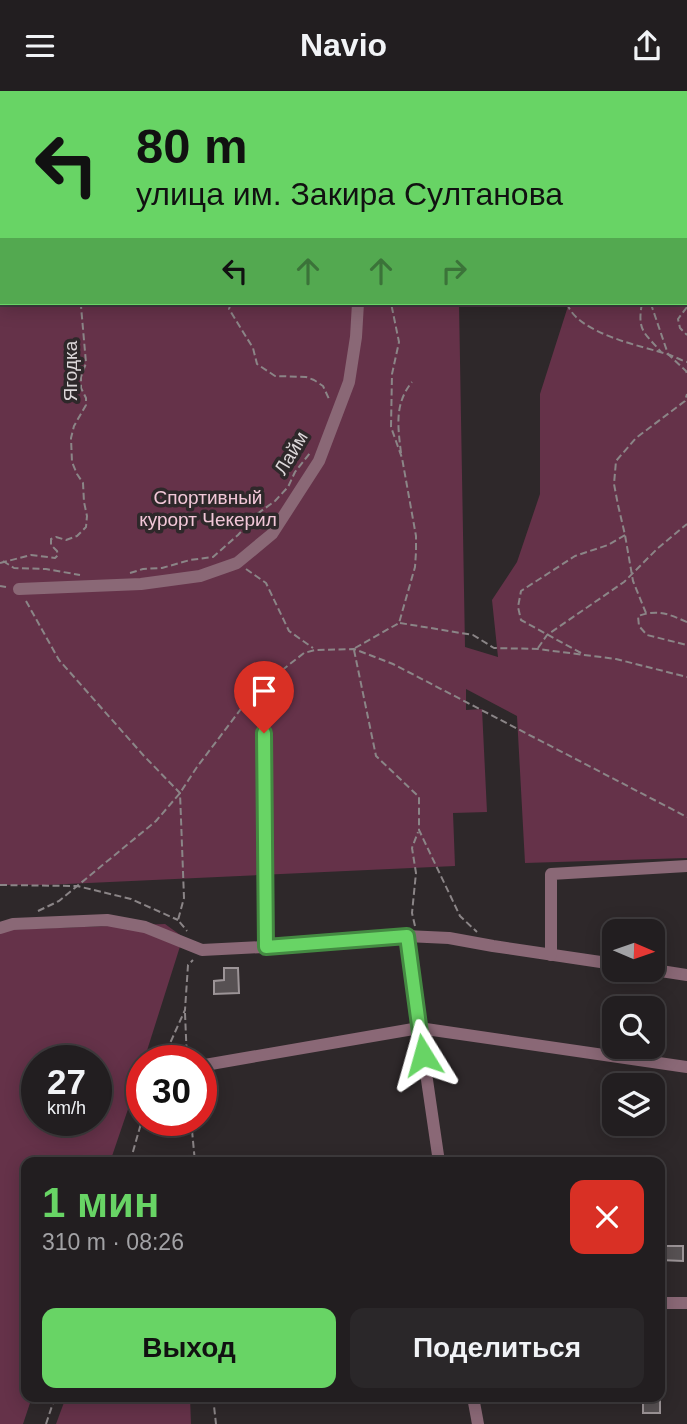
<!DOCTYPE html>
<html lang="ru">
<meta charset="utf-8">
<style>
:root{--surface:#221e20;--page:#2a2729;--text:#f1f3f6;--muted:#a2a2a5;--line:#3f3c3e;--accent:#68d465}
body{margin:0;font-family:Arial,sans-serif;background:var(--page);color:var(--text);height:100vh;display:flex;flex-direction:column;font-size:26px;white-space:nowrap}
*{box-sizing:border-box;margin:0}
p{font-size:23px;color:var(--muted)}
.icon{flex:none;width:38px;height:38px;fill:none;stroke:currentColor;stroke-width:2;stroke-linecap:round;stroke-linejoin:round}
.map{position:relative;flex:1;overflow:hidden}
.side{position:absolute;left:21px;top:1066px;width:644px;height:245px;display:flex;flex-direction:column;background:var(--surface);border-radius:14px;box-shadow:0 4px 18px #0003,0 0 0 2px var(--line)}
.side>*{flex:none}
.banner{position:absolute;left:0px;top:0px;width:688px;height:214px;box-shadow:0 4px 18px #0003,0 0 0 2px var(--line);background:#68d465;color:#111;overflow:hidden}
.needle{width:46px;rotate:92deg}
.tools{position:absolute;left:602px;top:828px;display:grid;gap:14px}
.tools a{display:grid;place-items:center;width:63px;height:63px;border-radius:14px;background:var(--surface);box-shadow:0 4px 18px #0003,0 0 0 2px var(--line);font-size:35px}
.speed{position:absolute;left:21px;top:954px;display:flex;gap:14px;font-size:35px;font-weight:700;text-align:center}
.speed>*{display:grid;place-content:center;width:91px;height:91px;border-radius:50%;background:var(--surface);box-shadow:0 4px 18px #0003,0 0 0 2px var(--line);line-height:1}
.speed small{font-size:18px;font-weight:400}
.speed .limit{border:10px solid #d22;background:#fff;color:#111}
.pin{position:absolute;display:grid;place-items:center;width:60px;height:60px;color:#fff;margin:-72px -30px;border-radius:50% 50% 50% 0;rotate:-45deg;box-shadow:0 0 7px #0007}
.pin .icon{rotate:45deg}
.me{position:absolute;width:77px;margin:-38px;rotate:352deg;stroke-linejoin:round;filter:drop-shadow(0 0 5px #0008)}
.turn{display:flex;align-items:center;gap:24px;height:147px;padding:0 21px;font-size:32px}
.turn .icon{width:91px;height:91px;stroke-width:2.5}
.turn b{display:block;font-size:49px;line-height:60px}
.lanes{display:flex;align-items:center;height:66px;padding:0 21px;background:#0003;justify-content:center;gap:35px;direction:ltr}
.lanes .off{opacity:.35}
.round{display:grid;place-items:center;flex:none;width:74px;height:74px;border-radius:14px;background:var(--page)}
.overview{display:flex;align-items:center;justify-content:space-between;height:119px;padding:0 21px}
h1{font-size:42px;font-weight:700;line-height:52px;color:var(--accent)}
.cta{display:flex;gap:14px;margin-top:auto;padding:14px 21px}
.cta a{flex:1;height:80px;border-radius:14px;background:var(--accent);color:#111;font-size:28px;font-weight:700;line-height:80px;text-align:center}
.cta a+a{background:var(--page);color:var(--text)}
header{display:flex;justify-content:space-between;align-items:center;height:91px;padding:0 21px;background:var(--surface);font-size:32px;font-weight:700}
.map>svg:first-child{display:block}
.green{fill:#653249;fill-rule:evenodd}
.building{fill:#575153;stroke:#9c9497;stroke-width:2}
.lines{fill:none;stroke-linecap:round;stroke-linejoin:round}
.path{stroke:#8b8587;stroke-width:2;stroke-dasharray:7 3.5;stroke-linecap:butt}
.minor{stroke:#8a6876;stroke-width:12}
.route-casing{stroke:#448a42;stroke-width:18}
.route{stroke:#68d465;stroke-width:12}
.labels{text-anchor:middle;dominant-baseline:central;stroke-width:7;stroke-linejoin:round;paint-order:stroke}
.street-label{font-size:19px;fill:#dcd7d9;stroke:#2e282a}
.park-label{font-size:19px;fill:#f2c7d8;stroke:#2e282a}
</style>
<header><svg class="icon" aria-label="menu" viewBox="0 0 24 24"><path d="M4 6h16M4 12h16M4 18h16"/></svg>Navio<svg class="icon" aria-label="share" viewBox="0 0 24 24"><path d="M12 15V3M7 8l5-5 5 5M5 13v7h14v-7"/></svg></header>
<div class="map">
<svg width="687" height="1333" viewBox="0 0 687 1333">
<rect width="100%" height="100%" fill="#2e282a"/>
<g class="green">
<polygon points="0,0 455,0 455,2 2,2 2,212 459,212 465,556 498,566 492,509 517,471 540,403 540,303 569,212 686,212 687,20 687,767 525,772 517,625 466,598 466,619 482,618 487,721 453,722 455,775 45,794 0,794"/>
<path d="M165 833 183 846 144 969 142 970V977L110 1071H26V1306H32L23 1333H0V839ZM37 970H96V1029H37Z"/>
<polygon points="66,1306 190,1306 191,1333 56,1333"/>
</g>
<g class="building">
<polygon points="224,877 238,877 239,902 214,903 214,890 224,889"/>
<polygon points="660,1155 683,1155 683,1170 660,1169"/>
<rect x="643" y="1306" width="17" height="16"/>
</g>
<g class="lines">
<g class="path">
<polyline points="18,0 18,2"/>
<polyline points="194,0 196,2"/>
<polyline points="660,0 660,2"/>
<polyline points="686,10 687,6"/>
<polyline points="686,22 687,23"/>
<polyline points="686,52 687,53"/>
<polyline points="0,78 2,76"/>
<polyline points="0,151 2,153"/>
<polyline points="231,212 229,218 253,257 257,273 275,285 306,286 314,289 323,295 329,308"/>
<path d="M567 212C576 242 641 255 667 263 674 265 680 269 687 271"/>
<path d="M642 212C637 240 644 241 661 261"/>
<polyline points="652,212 652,216 668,263 686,280 687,283"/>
<polyline points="687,216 678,228 680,237 687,244"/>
<path d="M401 362C398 336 394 313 412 291"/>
<polyline points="3,470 14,477 46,478 80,484"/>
<polyline points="0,472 31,464 55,467 58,464 57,460 51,454 51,448 56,446 66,449 77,445 86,436 87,425 84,411 83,392 77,383 72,371 71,347 74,335 86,314 86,307 81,297 81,286 86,272 81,215 78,212"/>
<polyline points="246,478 266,492 289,540 313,557"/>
<polyline points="130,482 143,478 162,477 190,469 213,466 238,444 257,423 275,410 288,396 295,381 310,362"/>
<polyline points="0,495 6,496"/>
<polyline points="26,510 59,569 144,665 180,702 184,807 178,829 187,840"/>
<polyline points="646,522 633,490 625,444 618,414 614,393 616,370 636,347 685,310 687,303"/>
<path d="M687 531C668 523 659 518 638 525L639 535 647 544 687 554"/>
<polyline points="400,532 473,544 494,557 538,558 616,568 687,586"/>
<polyline points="355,557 399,532 415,476 416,461 416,445 402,367 391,336 392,283 399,251 391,212"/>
<polyline points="538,557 547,544 624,491 658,457 687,433"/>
<polyline points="354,559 376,665 419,706 419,739 460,825 477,841"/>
<polyline points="581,562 521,529 518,516 521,500 575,465 608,454 625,444"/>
<polyline points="244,616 258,634"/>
<polyline points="0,794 77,795 131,808 178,829"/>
<polyline points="38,820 59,810 156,730 180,702 197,676 253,602 304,562 315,559 354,558 393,573 687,726"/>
<polyline points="415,835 412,822 416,782 412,757 418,741"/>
<polyline points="185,922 187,970"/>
<polyline points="162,970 185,919 188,874 193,869"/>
<polyline points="191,1029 195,1071"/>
<polyline points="130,1071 142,1029"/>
<polyline points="213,1306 216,1333"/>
<polyline points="46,1333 55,1306"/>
</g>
<g class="minor">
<polyline points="364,0 365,2"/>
<polyline points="19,498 141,493 200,485 237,472 272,443 319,370 349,291 356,246 358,212"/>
<polyline points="264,642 266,856"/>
<polyline points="0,837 13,833 107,829 145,836 202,859 302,854 406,845 449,847 493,855 614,873"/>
<polyline points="406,845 439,1071"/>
<polyline points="551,864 551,783 687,775"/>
<polyline points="648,878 687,884"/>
<polyline points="205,974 419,937 687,976"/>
<polyline points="660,1212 687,1212"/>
<polyline points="473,1306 478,1333"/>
</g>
</g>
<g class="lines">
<defs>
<polyline id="route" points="264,642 266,856 407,845 423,964"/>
</defs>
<use href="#route" class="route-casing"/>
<use href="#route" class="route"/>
</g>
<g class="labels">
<g class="street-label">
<text transform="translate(70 280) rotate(-90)">Ягодка</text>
<text transform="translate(291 362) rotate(-59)">Лайм</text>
</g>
<g class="park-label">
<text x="208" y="406">Спортивный<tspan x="208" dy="22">курорт Чекерил</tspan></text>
</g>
</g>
</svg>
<div class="tools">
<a><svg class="needle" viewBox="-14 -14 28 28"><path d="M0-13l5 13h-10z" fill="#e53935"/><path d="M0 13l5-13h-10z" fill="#a2a2a5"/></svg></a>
<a><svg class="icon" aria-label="search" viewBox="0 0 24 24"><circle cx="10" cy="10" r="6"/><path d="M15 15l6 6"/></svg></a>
<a><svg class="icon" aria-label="layers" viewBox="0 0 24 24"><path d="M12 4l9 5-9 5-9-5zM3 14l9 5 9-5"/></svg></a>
</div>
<div class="speed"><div>27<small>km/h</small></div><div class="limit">30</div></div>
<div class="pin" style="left:264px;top:642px;background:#d93025"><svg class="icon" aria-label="arrive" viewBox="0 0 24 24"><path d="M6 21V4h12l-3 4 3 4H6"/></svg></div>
<svg class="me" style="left:423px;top:964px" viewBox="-20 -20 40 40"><path d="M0-17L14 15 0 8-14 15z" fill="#68d465" stroke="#fff" stroke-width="4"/></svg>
<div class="banner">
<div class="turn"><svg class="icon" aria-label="left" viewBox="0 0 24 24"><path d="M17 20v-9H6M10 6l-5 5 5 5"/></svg><div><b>80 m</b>улица им. Закира Султанова</div></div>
<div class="lanes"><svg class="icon" aria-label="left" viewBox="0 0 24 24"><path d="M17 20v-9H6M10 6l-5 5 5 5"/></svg><svg class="icon off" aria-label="ahead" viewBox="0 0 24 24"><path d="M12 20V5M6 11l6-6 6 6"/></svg><svg class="icon off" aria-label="ahead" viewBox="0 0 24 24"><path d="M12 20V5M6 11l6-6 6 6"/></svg><svg class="icon off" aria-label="right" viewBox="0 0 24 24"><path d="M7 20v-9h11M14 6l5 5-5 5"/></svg></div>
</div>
<section class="side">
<div class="overview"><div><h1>1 мин</h1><p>310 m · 08:26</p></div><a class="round" style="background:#d93025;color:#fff"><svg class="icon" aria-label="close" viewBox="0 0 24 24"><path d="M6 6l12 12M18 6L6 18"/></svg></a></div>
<div class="cta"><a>Выход</a><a>Поделиться</a></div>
</section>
</div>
